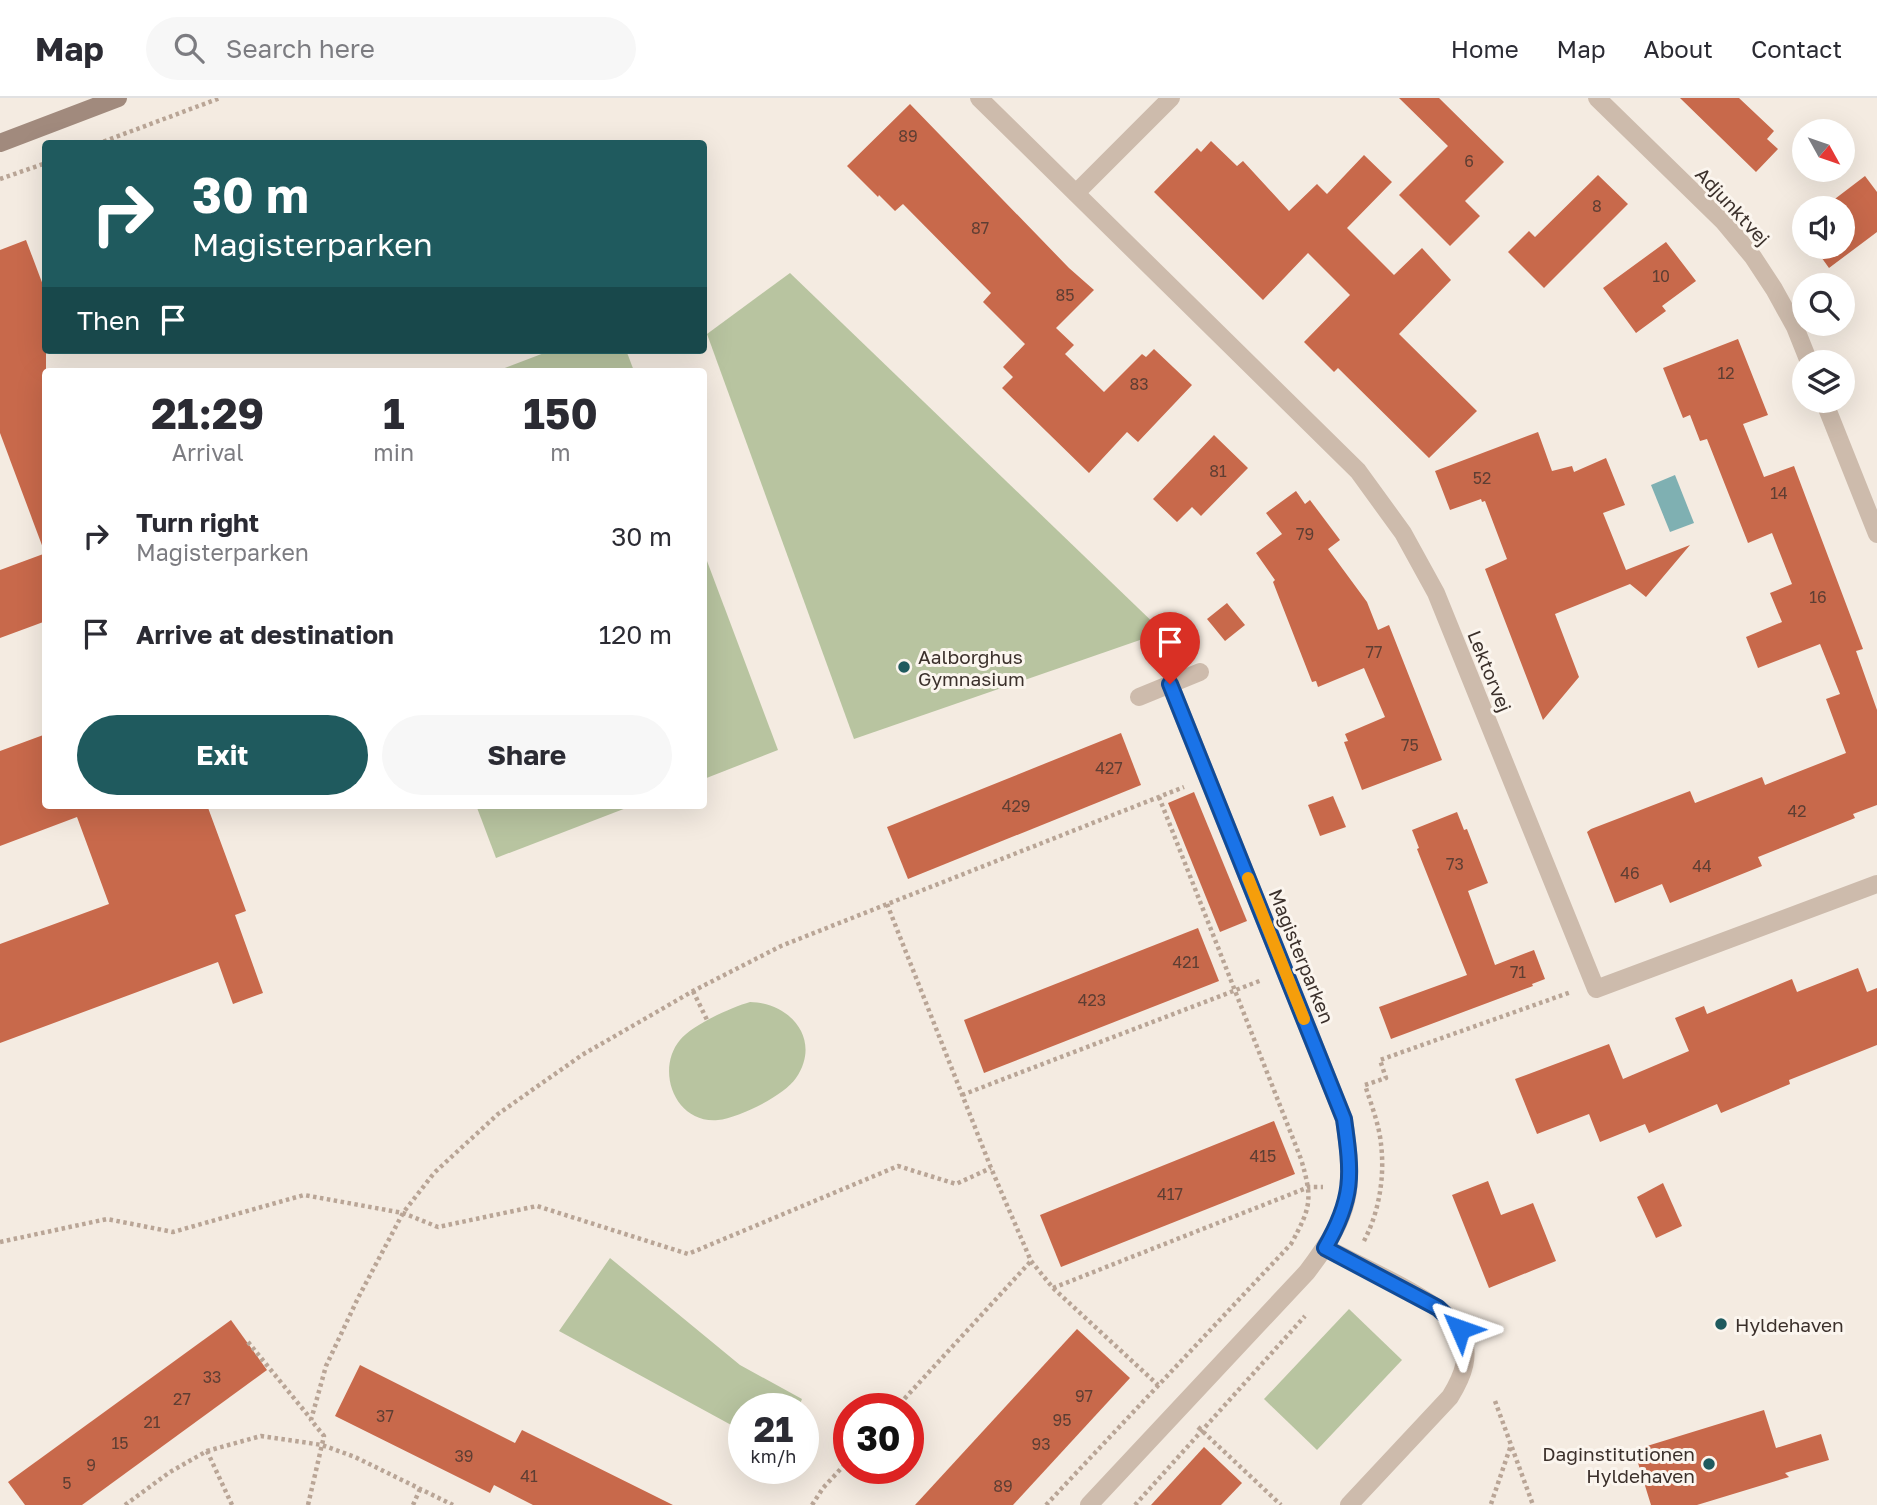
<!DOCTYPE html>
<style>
:root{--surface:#fff;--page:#f7f7f7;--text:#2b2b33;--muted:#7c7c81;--line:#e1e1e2;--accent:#1f5a5e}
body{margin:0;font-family:"Golos Text",sans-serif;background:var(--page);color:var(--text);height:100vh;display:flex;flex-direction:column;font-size:26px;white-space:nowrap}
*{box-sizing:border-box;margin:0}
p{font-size:23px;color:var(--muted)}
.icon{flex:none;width:38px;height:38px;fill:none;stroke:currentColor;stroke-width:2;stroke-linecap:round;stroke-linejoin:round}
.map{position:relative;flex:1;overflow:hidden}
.details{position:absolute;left:42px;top:270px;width:665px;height:441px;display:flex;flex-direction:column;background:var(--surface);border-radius:7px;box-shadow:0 7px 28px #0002}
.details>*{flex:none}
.hud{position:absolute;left:42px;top:42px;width:665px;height:214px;border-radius:7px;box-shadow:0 7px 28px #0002;background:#1f5a5e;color:#fff;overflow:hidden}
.needle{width:46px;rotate:130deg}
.controls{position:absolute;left:1792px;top:21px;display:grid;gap:14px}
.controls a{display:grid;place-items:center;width:63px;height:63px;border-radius:50%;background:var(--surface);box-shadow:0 7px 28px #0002;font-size:35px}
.speed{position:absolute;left:728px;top:1295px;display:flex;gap:14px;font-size:35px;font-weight:700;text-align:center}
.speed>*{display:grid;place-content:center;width:91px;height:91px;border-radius:50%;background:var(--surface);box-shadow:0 7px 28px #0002;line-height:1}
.speed small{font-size:18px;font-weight:400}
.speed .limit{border:10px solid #d22;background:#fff;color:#111}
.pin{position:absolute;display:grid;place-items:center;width:60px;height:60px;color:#fff;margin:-72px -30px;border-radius:50% 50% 50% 0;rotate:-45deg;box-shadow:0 0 7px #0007}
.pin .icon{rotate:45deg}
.me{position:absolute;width:77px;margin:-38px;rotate:313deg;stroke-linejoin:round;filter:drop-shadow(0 0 5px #0008)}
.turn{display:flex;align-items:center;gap:24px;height:147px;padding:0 35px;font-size:32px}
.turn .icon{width:91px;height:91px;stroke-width:2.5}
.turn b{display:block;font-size:49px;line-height:60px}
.then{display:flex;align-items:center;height:66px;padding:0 35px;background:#0003;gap:14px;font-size:26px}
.eta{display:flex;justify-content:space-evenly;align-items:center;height:119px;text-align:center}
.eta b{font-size:42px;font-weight:700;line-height:49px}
.cta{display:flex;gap:14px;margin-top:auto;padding:14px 35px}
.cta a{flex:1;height:80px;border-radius:42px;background:var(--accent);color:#fff;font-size:28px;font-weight:700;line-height:80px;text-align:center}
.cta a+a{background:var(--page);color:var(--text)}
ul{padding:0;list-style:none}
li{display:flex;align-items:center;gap:21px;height:98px;padding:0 35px}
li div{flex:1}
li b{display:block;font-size:26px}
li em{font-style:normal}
header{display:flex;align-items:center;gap:42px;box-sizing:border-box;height:98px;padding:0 35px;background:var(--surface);border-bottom:2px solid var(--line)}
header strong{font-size:33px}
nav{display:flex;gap:38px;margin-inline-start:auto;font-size:24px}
.search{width:490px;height:63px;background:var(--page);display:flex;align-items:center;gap:18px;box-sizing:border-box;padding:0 24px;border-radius:38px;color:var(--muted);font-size:26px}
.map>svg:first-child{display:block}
.green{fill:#b8c4a0}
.water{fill:#7fb0b2}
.building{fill:#c8694b}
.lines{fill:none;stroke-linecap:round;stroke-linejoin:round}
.path{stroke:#b9a596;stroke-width:4.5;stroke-dasharray:3.5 3.5;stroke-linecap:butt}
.minor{stroke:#cdbbac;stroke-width:18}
.secondary{stroke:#a18a7d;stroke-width:18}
.route-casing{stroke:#114b97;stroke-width:18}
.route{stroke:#1a73e8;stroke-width:12}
.slow{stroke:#f59e0b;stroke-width:12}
.poi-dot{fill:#1f5a5e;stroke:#fbf5ee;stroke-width:2.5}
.labels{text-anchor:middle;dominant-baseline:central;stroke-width:6;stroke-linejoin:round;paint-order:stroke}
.number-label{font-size:16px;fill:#5e3e33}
.street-label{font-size:19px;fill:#3b302b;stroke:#fbf5ee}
.poi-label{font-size:19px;fill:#3b302b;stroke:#fbf5ee;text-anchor:start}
</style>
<header>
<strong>Map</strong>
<div class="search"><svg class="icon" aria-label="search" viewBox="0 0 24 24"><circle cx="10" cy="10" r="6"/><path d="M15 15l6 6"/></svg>Search here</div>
<nav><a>Home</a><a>Map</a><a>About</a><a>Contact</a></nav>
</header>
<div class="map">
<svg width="1877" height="1407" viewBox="0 0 1877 1407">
<rect width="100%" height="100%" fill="#f4ebe1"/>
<g class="green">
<polygon points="790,175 1163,534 854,641 707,236"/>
<polygon points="552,252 626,252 634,273 497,273"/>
<polygon points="704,455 778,652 704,681"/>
<polygon points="476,707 634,707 496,760"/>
<path d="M750 904C791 905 822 942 796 980 784 998 738 1020 718 1022 675 1026 655 972 680 942 692 927 732 909 750 904Z"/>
<polygon points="610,1160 740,1267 802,1301 798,1311 744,1311 744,1334 559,1233"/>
<polygon points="1349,1211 1402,1262 1317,1352 1264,1301"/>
</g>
<polygon class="water" points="1675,377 1694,425 1670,434 1651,387"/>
<g class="building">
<polygon points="1399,0 1439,0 1504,64 1465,103 1480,118 1450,148 1399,97 1448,48"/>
<polygon points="1680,0 1739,0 1774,33 1767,41 1778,51 1756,74"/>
<polygon points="910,6 1069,170 1094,192 1056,230 1074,247 1065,256 1104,294 1142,256 1146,259 1154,251 1192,287 1138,344 1127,334 1089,375 1002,290 1013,279 1003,269 1025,246 983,204 991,195 903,106 895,113 879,97 878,99 847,68"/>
<polygon points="1211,43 1237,68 1243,63 1289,113 1317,86 1327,96 1364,57 1392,84 1347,130 1394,177 1422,150 1451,182 1399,236 1477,313 1429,360 1338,270 1334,274 1304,244 1350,197 1308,155 1263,202 1154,94 1197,50 1201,54"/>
<polygon points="1598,77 1628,106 1544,190 1508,154 1529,133 1535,139"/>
<polygon points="1865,78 1877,94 1877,134 1829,170 1814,149 1843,149 1843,110 1823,110"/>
<polygon points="26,142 46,195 46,449 43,450 0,335 0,152"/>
<polygon points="1666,144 1696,183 1662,208 1666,213 1636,235 1603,190"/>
<polygon points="1738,241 1768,317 1743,326 1764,379 1794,368 1863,551 1856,553 1877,612 1877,707 1853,716 1855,720 1758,759 1762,768 1670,805 1662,786 1615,805 1587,734 1591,731 1690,693 1695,705 1762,679 1765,687 1846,655 1826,601 1840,596 1820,546 1758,570 1746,539 1782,524 1770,495 1792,486 1772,435 1748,445 1707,341 1700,343 1690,317 1683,320 1663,270"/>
<polygon points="1538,334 1552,373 1572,368 1574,374 1606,360 1625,407 1603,415 1626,472 1690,447 1646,499 1630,486 1555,516 1579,579 1543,622 1485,471 1507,461 1485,403 1482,404 1481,401 1450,412 1435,373"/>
<polygon points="1214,337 1248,370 1201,418 1192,409 1177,424 1153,401"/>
<polygon points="1296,393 1305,406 1310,402 1340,442 1328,451 1367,504 1378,532 1389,527 1442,662 1362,692 1344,644 1348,643 1345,636 1385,619 1364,570 1318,589 1316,583 1312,584 1273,484 1275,482 1256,455 1282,436 1266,415"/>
<polygon points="46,455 46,523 0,540 0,472"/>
<polygon points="1227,505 1245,527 1225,543 1207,521"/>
<polygon points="1121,635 1141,687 908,781 887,729"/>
<polygon points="46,636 46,707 207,707 246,813 235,817 263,895 233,906 218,864 0,945 0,846 109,806 77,719 0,748 0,653"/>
<polygon points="1194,694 1247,823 1220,834 1168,705"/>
<polygon points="1333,698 1346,729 1320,738 1308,707"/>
<polygon points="1457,714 1464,732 1467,731 1488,785 1468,793 1495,867 1534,852 1545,881 1532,886 1533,888 1391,941 1379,909 1467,877 1417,751 1419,750 1412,732"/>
<polygon points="1198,830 1219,883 984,975 964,922"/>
<polygon points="1858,870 1867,894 1877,890 1877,947 1789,982 1790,986 1721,1015 1717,1006 1649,1035 1645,1026 1600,1044 1589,1016 1537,1036 1515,981 1609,946 1623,981 1689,953 1675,920 1704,908 1707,916 1792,881 1797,894"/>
<polygon points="1274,1023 1295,1076 1061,1169 1040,1117"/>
<polygon points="1488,1083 1501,1117 1533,1105 1556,1163 1489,1190 1452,1097"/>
<polygon points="1663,1085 1682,1128 1656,1140 1637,1099"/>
<polygon points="231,1222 267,1272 82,1407 25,1407 8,1384"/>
<polygon points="1077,1231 1130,1280 1013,1407 915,1407"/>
<polygon points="360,1267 515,1345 522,1332 673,1407 533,1407 494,1387 490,1395 335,1318"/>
<polygon points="1764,1312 1776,1350 1821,1336 1829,1362 1785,1375 1789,1379 1697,1407 1651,1407 1634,1352"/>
<polygon points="1204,1349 1242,1385 1221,1407 1151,1407"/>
</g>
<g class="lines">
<g class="path">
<polyline points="97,46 220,0"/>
<polyline points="0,81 46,65"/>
<polyline points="887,806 991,1070 1031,1163 1053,1190 1158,1287"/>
<polyline points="693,893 708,924"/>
<polyline points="1365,987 1386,980 1380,962 1571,894"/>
<polyline points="962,997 1262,882"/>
<path d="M1364 1143C1379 1114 1385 1079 1381 1046 1379 1026 1371 1006 1365 987"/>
<polyline points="0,1144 107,1121 173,1134 304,1097 403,1115 438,1129 537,1108 688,1156 898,1068 956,1086 991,1070"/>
<polyline points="1053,1190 1309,1089 1323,1089"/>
<polyline points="248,1244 311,1321"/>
<polyline points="1495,1303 1533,1407"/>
<polyline points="895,1311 1031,1163"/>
<polyline points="1198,1329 1281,1407"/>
<polyline points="207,1353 232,1407"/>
<polyline points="1491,1406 1511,1347"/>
<polyline points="125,1407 170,1374 207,1353 261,1338 322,1347 355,1359 453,1407"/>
<polyline points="308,1407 324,1338 311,1322 326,1268 358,1200 403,1115 434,1075 498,1016 582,957 693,893 781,848 1184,689"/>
<polyline points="413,1407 420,1391"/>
<polyline points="812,1407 823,1390 849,1362"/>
<path d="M1046 1407 1291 1146C1311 1109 1313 1102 1301 1061L1159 699"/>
<polyline points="1135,1407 1305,1218"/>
</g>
<g class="minor">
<polyline points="979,0 1358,373 1403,435 1436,495 1596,891 1877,786"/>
<polyline points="1597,0 1723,123 1753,159 1774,191 1795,229 1809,264"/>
<polyline points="1076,95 1171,0"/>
<polyline points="1824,303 1877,436"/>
<polyline points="1139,599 1200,574"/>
<path d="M1326 1150C1356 1166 1446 1205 1460 1232 1472 1256 1463 1278 1450 1299L1349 1407"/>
<path d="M1089 1407 1307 1174C1351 1116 1355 1093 1344 1021L1170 586"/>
</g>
<polyline class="secondary" points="0,45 118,0"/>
</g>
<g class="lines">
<defs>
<path id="route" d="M1170 586 1344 1021C1352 1077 1354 1100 1325 1150L1438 1210 1460 1231"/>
</defs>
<use href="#route" class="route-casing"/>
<use href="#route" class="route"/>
<polyline class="slow" points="1248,780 1304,921"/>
</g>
<g class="poi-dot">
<circle cx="904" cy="569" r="7"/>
<circle cx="1721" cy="1226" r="7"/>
<circle cx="1709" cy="1366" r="7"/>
</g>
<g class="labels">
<g class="number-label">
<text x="908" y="38">89</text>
<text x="1469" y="63">6</text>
<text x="1597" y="108">8</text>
<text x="980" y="130">87</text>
<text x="1661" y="178">10</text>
<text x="1065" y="197">85</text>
<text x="1726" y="275">12</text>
<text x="1139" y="286">83</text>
<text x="1218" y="373">81</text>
<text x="1482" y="380">52</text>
<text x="1779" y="395">14</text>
<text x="1305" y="436">79</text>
<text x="1818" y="499">16</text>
<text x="1374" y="554">77</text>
<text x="1410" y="647">75</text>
<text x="1109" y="670">427</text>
<text x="1016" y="708">429</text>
<text x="1797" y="713">42</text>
<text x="1455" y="766">73</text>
<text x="1702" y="768">44</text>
<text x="1630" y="775">46</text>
<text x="1186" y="864">421</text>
<text x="1518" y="874">71</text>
<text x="1092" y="902">423</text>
<text x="1263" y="1058">415</text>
<text x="1170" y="1096">417</text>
<text x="212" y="1279">33</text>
<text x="1084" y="1298">97</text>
<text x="182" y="1301">27</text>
<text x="385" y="1318">37</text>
<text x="1062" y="1322">95</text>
<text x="152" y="1324">21</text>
<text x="120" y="1345">15</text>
<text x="1041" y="1346">93</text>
<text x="464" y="1358">39</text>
<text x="91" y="1367">9</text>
<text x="529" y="1378">41</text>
<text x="67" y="1385">5</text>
<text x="1003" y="1388">89</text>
</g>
<g class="street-label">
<text transform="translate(1733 108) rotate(47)">Adjunktvej</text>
<text transform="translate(1490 573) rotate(68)">Lektorvej</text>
<text transform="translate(1302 858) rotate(68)">Magisterparken</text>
</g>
<g class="poi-label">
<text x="918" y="558">Aalborghus<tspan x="918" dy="22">Gymnasium</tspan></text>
<text x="1735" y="1226">Hyldehaven</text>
<text x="1695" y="1355" text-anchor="end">Daginstitutionen<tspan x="1695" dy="22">Hyldehaven</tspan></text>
</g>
</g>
</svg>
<div class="controls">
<a><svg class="needle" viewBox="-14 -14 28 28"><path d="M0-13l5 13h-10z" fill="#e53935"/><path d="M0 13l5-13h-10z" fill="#7c7c81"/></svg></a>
<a><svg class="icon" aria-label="sound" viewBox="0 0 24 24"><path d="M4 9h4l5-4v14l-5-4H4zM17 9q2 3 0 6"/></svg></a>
<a><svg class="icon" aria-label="search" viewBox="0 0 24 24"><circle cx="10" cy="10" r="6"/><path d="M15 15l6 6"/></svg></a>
<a><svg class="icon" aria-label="layers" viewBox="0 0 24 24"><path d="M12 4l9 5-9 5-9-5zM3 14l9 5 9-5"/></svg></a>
</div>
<div class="speed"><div>21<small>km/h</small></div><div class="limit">30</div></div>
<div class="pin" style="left:1170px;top:586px;background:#d93025"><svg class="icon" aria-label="arrive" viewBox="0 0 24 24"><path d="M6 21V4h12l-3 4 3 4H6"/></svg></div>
<svg class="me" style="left:1460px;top:1231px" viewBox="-20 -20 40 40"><path d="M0-17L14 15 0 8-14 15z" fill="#1a73e8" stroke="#fff" stroke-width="4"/></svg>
<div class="hud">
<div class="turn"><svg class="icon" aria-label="right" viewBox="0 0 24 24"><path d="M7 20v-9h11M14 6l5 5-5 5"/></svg><div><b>30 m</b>Magisterparken</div></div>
<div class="then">Then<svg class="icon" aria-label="arrive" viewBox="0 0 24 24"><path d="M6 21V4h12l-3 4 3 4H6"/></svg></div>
</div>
<section class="details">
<div class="eta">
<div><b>21:29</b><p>Arrival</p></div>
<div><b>1</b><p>min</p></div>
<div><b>150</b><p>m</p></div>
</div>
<ul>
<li><svg class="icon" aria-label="right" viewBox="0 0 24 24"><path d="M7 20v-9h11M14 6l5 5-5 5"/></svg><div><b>Turn right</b><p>Magisterparken</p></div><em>30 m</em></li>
<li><svg class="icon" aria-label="arrive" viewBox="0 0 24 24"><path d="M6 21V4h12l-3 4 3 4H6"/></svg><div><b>Arrive at destination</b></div><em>120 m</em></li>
</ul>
<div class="cta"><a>Exit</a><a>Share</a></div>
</section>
</div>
